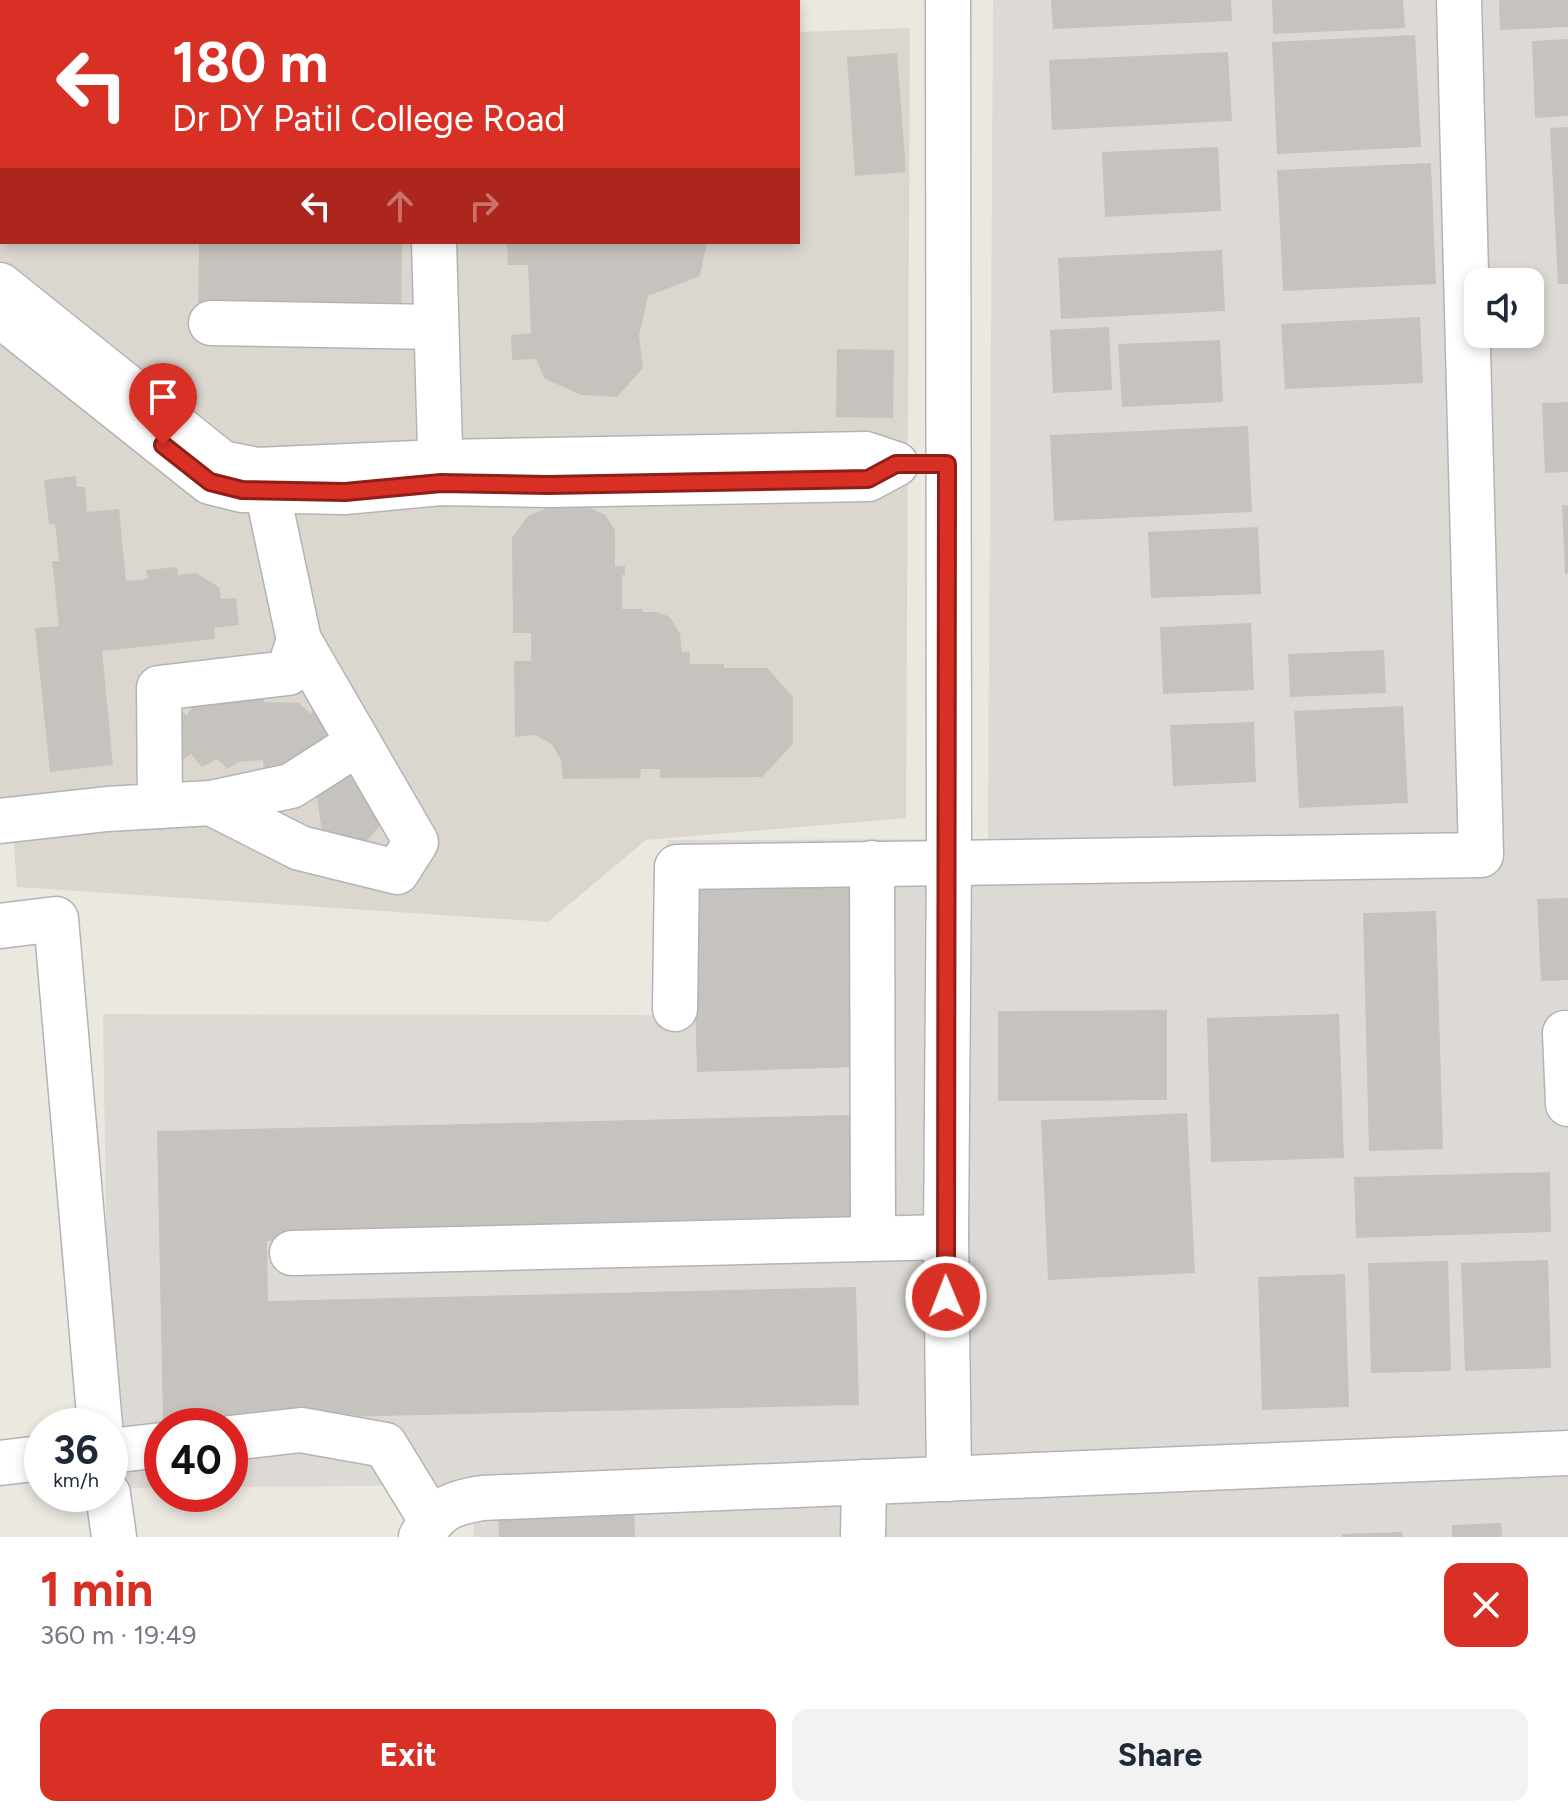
<!DOCTYPE html>
<meta charset="utf-8">
<style>
:root{--surface:#fff;--page:#f2f2f3;--text:#1f2937;--muted:#747a83;--accent:#d93025}
body{margin:0;font-family:Figtree,sans-serif;background:var(--page);color:var(--text);height:100vh;display:flex;flex-direction:column;font-size:30px;white-space:nowrap}
*{box-sizing:border-box;margin:0}
p{font-size:26px;color:var(--muted)}
.icon{flex:none;width:44px;height:44px;fill:none;stroke:currentColor;stroke-width:2;stroke-linecap:round;stroke-linejoin:round}
.map{position:relative;height:1537px;overflow:hidden}
.side{display:flex;flex-direction:column;background:var(--surface);flex:1}
.side>*{flex:none}
.banner{position:absolute;left:0px;top:0px;width:800px;height:244px;box-shadow:0 4px 12px #0003;background:#d93025;color:#fff;overflow:hidden}
.buttons{position:absolute;left:1464px;top:268px;display:grid;gap:16px}
.buttons a{display:grid;place-items:center;width:80px;height:80px;border-radius:16px;background:var(--surface);box-shadow:0 4px 12px #0003;font-size:40px}
.speed{position:absolute;left:24px;top:1408px;display:flex;gap:16px;font-size:40px;font-weight:700;text-align:center}
.speed>*{display:grid;place-content:center;width:104px;height:104px;border-radius:50%;background:var(--surface);box-shadow:0 4px 12px #0003;line-height:1}
.speed small{font-size:20px;font-weight:400}
.speed .limit{border:12px solid #d22;background:#fff;color:#111}
.pin{position:absolute;display:grid;place-items:center;width:68px;height:68px;color:#fff;margin:-82px -34px;border-radius:50% 50% 50% 0;rotate:-45deg;box-shadow:0 0 8px #0007}
.pin .icon{rotate:45deg}
.me{position:absolute;width:88px;margin:-44px;rotate:359deg;stroke-linejoin:round;filter:drop-shadow(0 0 6px #0008)}
.turn{display:flex;align-items:center;gap:28px;height:168px;padding:0 40px;font-size:36px}
.turn .icon{width:104px;height:104px;stroke-width:2.5}
.turn b{display:block;font-size:56px;line-height:68px}
.lanes{display:flex;align-items:center;height:76px;padding:0 40px;background:#0003;justify-content:center;gap:40px;direction:ltr}
.lanes .off{opacity:.35}
.round{display:grid;place-items:center;flex:none;width:84px;height:84px;border-radius:16px;background:var(--page)}
.summary{display:flex;align-items:center;justify-content:space-between;height:136px;padding:0 40px}
h1{font-size:48px;font-weight:700;line-height:60px;color:var(--accent)}
.button{display:flex;gap:16px;margin-top:auto;padding:16px 40px}
.button a{flex:1;height:92px;border-radius:16px;background:var(--accent);color:#fff;font-size:32px;font-weight:700;line-height:92px;text-align:center}
.button a+a{background:var(--page);color:var(--text)}
.map>svg:first-child{display:block}
.industrial{fill:#dddad5;fill-rule:evenodd}
.education{fill:#dbd7ce}
.building{fill:#c6c3be}
.lines{fill:none;stroke-linecap:round;stroke-linejoin:round}
.minor-casing{stroke:#b1b4b7;stroke-width:47}
.minor{stroke:#fff;stroke-width:44}
.route-casing{stroke:#8d1f18;stroke-width:20}
.route{stroke:#d93025;stroke-width:14}
</style>
<div class="map">
<svg width="1568" height="1537" viewBox="0 0 1568 1537">
<rect width="100%" height="100%" fill="#ebe8e0"/>
<path class="industrial" d="M993 0H1568V1537H474L471 1485 230 1487V1426H162V1488H110L103 1014 673 1015 667 840 988 839ZM1478 282H1530V334H1478Z"/>
<polygon class="education" points="910,28 906,818 646,840 548,922 17,887 13,829 0,830 0,57 2,57 2,242 798,242 798,32"/>
<g class="building">
<polygon points="1051,0 1231,0 1232,21 1053,29"/>
<polygon points="1272,0 1403,0 1405,28 1273,34"/>
<polygon points="1499,0 1568,0 1568,27 1500,30"/>
<polygon points="1415,35 1421,147 1277,154 1272,42"/>
<polygon points="1568,39 1568,116 1535,118 1532,41"/>
<polygon points="1228,52 1232,121 1052,130 1049,60"/>
<polygon points="897,53 906,172 855,176 847,57"/>
<polygon points="1568,127 1568,284 1558,284 1550,128"/>
<polygon points="1218,147 1221,211 1105,217 1102,152"/>
<polygon points="1431,163 1436,284 1283,291 1277,170"/>
<polygon points="199,242 402,242 401,318 198,316"/>
<polygon points="507,242 707,242 700,276 648,296 639,336 643,368 617,397 582,395 545,379 536,359 512,360 511,335 531,333 528,265 508,265"/>
<polygon points="1222,250 1225,311 1061,319 1058,258"/>
<polygon points="1420,317 1423,383 1285,389 1281,324"/>
<polygon points="1109,327 1112,390 1053,393 1050,330"/>
<polygon points="1220,340 1223,402 1122,407 1118,344"/>
<polygon points="837,349 894,350 893,418 836,417"/>
<polygon points="1568,402 1568,472 1545,473 1542,403"/>
<polygon points="1248,426 1252,512 1054,521 1050,435"/>
<polygon points="76,476 77,487 85,487 87,512 119,509 126,581 148,579 146,570 177,567 178,575 196,573 219,587 221,599 236,598 239,625 214,628 215,639 102,651 113,765 50,772 35,628 59,626 52,561 59,561 55,524 49,524 44,480"/>
<polygon points="555,505 584,505 605,515 615,530 615,566 625,566 625,575 622,575 622,609 642,609 642,612 657,612 670,617 680,634 682,652 690,652 690,664 724,664 724,668 767,668 793,697 793,744 762,777 660,778 660,769 641,769 640,778 563,779 561,760 552,744 535,735 515,737 514,661 531,661 531,633 513,633 512,538 528,516"/>
<polygon points="1562,505 1568,505 1568,574 1565,574"/>
<polygon points="1258,527 1261,594 1151,598 1148,532"/>
<polygon points="1251,623 1254,690 1163,694 1160,627"/>
<polygon points="1384,650 1386,693 1290,697 1288,654"/>
<polygon points="264,693 264,702 299,703 311,714 314,706 331,714 333,754 283,774 264,772 263,760 238,762 228,769 217,759 202,767 191,754 180,762 176,708 187,715 197,700"/>
<polygon points="1403,706 1408,803 1299,808 1294,711"/>
<polygon points="1254,722 1256,782 1173,786 1170,725"/>
<polygon points="349,775 387,817 365,843 322,831 315,785"/>
<polygon points="856,874 861,1067 697,1072 691,879"/>
<polygon points="1568,898 1568,980 1541,981 1537,899"/>
<polygon points="1436,911 1443,1149 1369,1151 1363,913"/>
<polygon points="1167,1010 1167,1100 998,1101 998,1011"/>
<polygon points="1339,1014 1344,1158 1211,1162 1207,1018"/>
<polygon points="1187,1113 1195,1273 1048,1280 1041,1120"/>
<polygon points="853,1115 855,1228 267,1241 268,1301 856,1287 859,1405 163,1421 157,1131"/>
<polygon points="1550,1172 1551,1232 1356,1238 1354,1177"/>
<polygon points="1548,1260 1551,1368 1465,1371 1461,1263"/>
<polygon points="1448,1261 1451,1371 1371,1373 1368,1263"/>
<polygon points="1345,1274 1349,1407 1262,1410 1258,1277"/>
<polygon points="634,1510 635,1537 499,1537 498,1516"/>
<polygon points="1501,1523 1502,1537 1452,1537 1452,1525"/>
<polygon points="1402,1532 1403,1537 1342,1537 1342,1534"/>
</g>
<g class="lines">
<defs>
<g id="minor">
<polyline points="948,0 949,861 946,1237 949,1479"/>
<polyline points="434,242 441,483"/>
<polyline points="0,285 222,463 257,470 440,462 866,454 896,464 868,479 548,485 441,483 345,492 242,490 210,482 0,315"/>
<polyline points="211,323 435,327"/>
<polyline points="211,803 291,786 358,743"/>
<polyline points="160,806 159,688 288,673 299,640"/>
<polyline points="0,821 107,809 211,803 300,848 397,872 416,842 299,640 267,490"/>
<polyline points="872,863 873,1238"/>
<polyline points="0,926 56,919 100,1426"/>
<polyline points="675,1009 677,867 1481,855 1459,0"/>
<polyline points="1565,1033 1568,1104"/>
<polyline points="292,1253 946,1237"/>
<polyline points="230,1438 301,1430 385,1445 431,1520"/>
<polyline points="110,1451 162,1445"/>
<polyline points="0,1463 42,1458"/>
<polyline points="108,1494 114,1537"/>
<path d="M421 1537C437 1509 451 1503 482 1498L1568 1453"/>
<polyline points="863,1537 864,1482"/>
</g>
</defs>
<use href="#minor" class="minor-casing"/>
<use href="#minor" class="minor"/>
</g>
<g class="lines">
<defs>
<polyline id="route" points="163,445 210,482 242,490 345,492 441,483 548,485 868,479 896,464 947,464 946,1297"/>
</defs>
<use href="#route" class="route-casing"/>
<use href="#route" class="route"/>
</g>
</svg>
<div class="buttons">
<a><svg class="icon" aria-label="sound" viewBox="0 0 24 24"><path d="M4 9h4l5-4v14l-5-4H4zM17 9q2 3 0 6"/></svg></a>
</div>
<div class="speed"><div>36<small>km/h</small></div><div class="limit">40</div></div>
<div class="pin" style="left:163px;top:445px;background:#d93025"><svg class="icon" aria-label="arrive" viewBox="0 0 24 24"><path d="M6 21V4h12l-3 4 3 4H6"/></svg></div>
<svg class="me" style="left:946px;top:1297px" viewBox="-20 -20 40 40"><circle r="17" fill="#d93025" stroke="#fff" stroke-width="3"/><path d="M0-11L8 9 0 5-8 9z" fill="#fff"/></svg>
<div class="banner">
<div class="turn"><svg class="icon" aria-label="left" viewBox="0 0 24 24"><path d="M17 20v-9H6M10 6l-5 5 5 5"/></svg><div><b>180 m</b>Dr DY Patil College Road</div></div>
<div class="lanes"><svg class="icon" aria-label="left" viewBox="0 0 24 24"><path d="M17 20v-9H6M10 6l-5 5 5 5"/></svg><svg class="icon off" aria-label="ahead" viewBox="0 0 24 24"><path d="M12 20V5M6 11l6-6 6 6"/></svg><svg class="icon off" aria-label="right" viewBox="0 0 24 24"><path d="M7 20v-9h11M14 6l5 5-5 5"/></svg></div>
</div>
</div>
<section class="side">
<div class="summary"><div><h1>1 min</h1><p>360 m · 19:49</p></div><a class="round" style="background:#d93025;color:#fff"><svg class="icon" aria-label="close" viewBox="0 0 24 24"><path d="M6 6l12 12M18 6L6 18"/></svg></a></div>
<div class="button"><a>Exit</a><a>Share</a></div>
</section>
